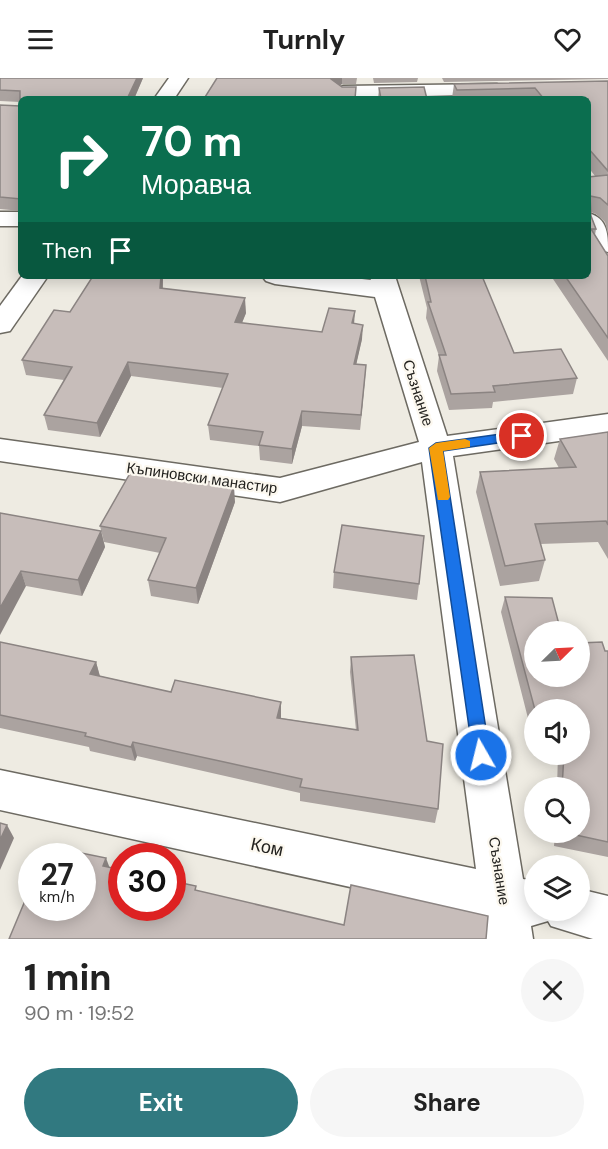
<!DOCTYPE html>
<meta charset="utf-8">
<style>
:root{--surface:#fff;--page:#f6f6f6;--text:#222;--muted:#767676;--accent:#317980}
body{margin:0;font-family:"DM Sans",sans-serif;background:var(--page);color:var(--text);height:100vh;display:flex;flex-direction:column;font-size:22px;white-space:nowrap}
*{box-sizing:border-box;margin:0}
p{font-size:20px;color:var(--muted)}
.icon{flex:none;width:33px;height:33px;fill:none;stroke:currentColor;stroke-width:2;stroke-linecap:round;stroke-linejoin:round}
.map{position:relative;height:861px;overflow:hidden}
.panel{display:flex;flex-direction:column;background:var(--surface);flex:1}
.panel>*{flex:none}
.banner{position:absolute;left:18px;top:18px;width:573px;height:183px;border-radius:9px;box-shadow:0 3px 15px #0003;background:#0b6e4f;color:#fff;overflow:hidden}
.needle{width:39px;rotate:66deg}
.controls{position:absolute;left:524px;top:543px;display:grid;gap:12px}
.controls a{display:grid;place-items:center;width:66px;height:66px;border-radius:50%;background:var(--surface);box-shadow:0 3px 15px #0003;font-size:30px}
.speed{position:absolute;left:18px;top:765px;display:flex;gap:12px;font-size:30px;font-weight:700;text-align:center}
.speed>*{display:grid;place-content:center;width:78px;height:78px;border-radius:50%;background:var(--surface);box-shadow:0 3px 15px #0003;line-height:1}
.speed small{font-size:15px;font-weight:400}
.speed .limit{border:9px solid #d22;background:#fff;color:#111}
.pin{position:absolute;display:grid;place-items:center;width:51px;height:51px;color:#fff;margin:-26px;border:3px solid #fff;border-radius:50%;box-shadow:0 2px 6px #0007}
.me{position:absolute;width:66px;margin:-33px;rotate:352deg;stroke-linejoin:round;filter:drop-shadow(0 0 4px #0008)}
.turn{display:flex;align-items:center;gap:21px;height:126px;padding:0 24px;font-size:27px}
.turn .icon{width:78px;height:78px;stroke-width:2.5}
.turn b{display:block;font-size:42px;line-height:51px}
.then{display:flex;align-items:center;height:57px;padding:0 24px;background:#0003;gap:12px;font-size:22px}
.round{display:grid;place-items:center;flex:none;width:63px;height:63px;border-radius:32px;background:var(--page)}
.summary{display:flex;align-items:center;justify-content:space-between;height:102px;padding:0 24px}
h1{font-size:36px;font-weight:700;line-height:45px}
.action{display:flex;gap:12px;margin-top:auto;padding:12px 24px}
.action a{flex:1;height:69px;border-radius:36px;background:var(--accent);color:#fff;font-size:24px;font-weight:700;line-height:69px;text-align:center}
.action a+a{background:var(--page);color:var(--text)}
header{display:flex;justify-content:space-between;align-items:center;height:78px;padding:0 24px;background:var(--surface);font-size:27px;font-weight:700}
.map>svg:first-child{display:block}
.lines{fill:none;stroke-linecap:round;stroke-linejoin:round}
.minor-casing{stroke:#6d6a62;stroke-width:3}
.minor{fill:#fff;fill-rule:evenodd}
.wall{fill:#aba3a0}
.shaded-wall{fill:#8b8482}
.building{fill:#c7bdba;stroke:#8b8482;stroke-width:1.5}
.route{fill:#1a73e8;stroke:#114b97;stroke-width:1.5}
.slow{fill:#f59e0b}
.labels{text-anchor:middle;dominant-baseline:central;stroke-width:4.5;stroke-linejoin:round;paint-order:stroke}
.street-label{font-size:15px;fill:#23221f;stroke:#fcf8ef}
.near-street-label{font-size:18px;fill:#23221f;stroke:#fcf8ef}
</style>
<header><svg class="icon" aria-label="menu" viewBox="0 0 24 24"><path d="M4 6h16M4 12h16M4 18h16"/></svg>Turnly<svg class="icon" aria-label="heart" viewBox="0 0 24 24"><path d="M12 20l-8-8c-3-5 5-10 8-4 3-6 11-1 8 4z"/></svg></header>
<div class="map">
<svg width="608" height="861" viewBox="0 0 608 861">
<rect width="100%" height="100%" fill="#eeebe2"/>
<g class="lines">
<defs>
<g id="minor">
<polygon points="169,0 188,0 174,21 154,21"/>
<polygon points="497,6 507,12 504,16 343,20 333,14 343,8"/>
<rect x="0" y="134" width="21" height="14"/>
<path d="M588 135C608 140 608 157 608 174 588 169 588 152 588 135Z"/>
<polygon points="22,198 48,198 10,253 0,255 0,228"/>
<polygon points="262,198 335,198 371,202 369,198 395,198 447,358 608,336 608,356 453,378 523,801 534,803 534,832 579,832 579,811 608,818 608,861 593,861 551,848 548,843 531,848 533,861 485,861 482,838 0,732 0,692 476,791 422,384 280,424 0,383 0,361 280,400 419,364 375,219 275,206 266,203"/>
</g>
</defs>
<use href="#minor" class="minor-casing"/>
<use href="#minor" class="minor"/>
</g>
<g class="wall">
<polygon points="0,0 143,0 134,21 21,21 21,133 0,131 0,27 20,28 20,24 0,23"/>
<polygon points="217,0 357,0 356,6 342,6 340,7 355,21 205,21 205,19"/>
<polygon points="373,0 418,0 417,4 374,5"/>
<polygon points="442,0 608,0 608,1 444,4"/>
<polygon points="608,3 608,156 605,144 596,136 591,134 591,138 596,151 595,157 608,178 608,283 551,198 588,198 588,99 595,98 588,89 588,21 453,21 452,20 454,6"/>
<polygon points="379,10 427,21 378,21"/>
<polygon points="163,198 163,211 246,235 242,245 322,254 354,246 362,261 356,286 366,287 360,352 302,348 292,386 260,382 259,368 210,362 208,347 223,310 131,298 100,359 48,352 44,337 64,302 26,297 22,282 70,234"/>
<polygon points="419,198 482,198 514,275 577,300 573,316 493,324 492,330 449,332 437,293 439,278 426,240 427,230"/>
<polygon points="608,354 608,481 598,464 540,466 545,482 539,503 500,508 476,414 480,394 559,390 554,381 560,361"/>
<polygon points="235,424 198,526 151,518 148,502 160,475 104,464 100,448"/>
<polygon points="0,435 101,453 105,469 82,518 26,508"/>
<polygon points="334,494 419,506 417,522 333,510"/>
<polygon points="505,519 534,598 605,573 608,573 608,779 554,768 555,754 579,754 579,710 557,710 558,676 579,676 579,632 534,632 534,664 501,534"/>
<polygon points="0,564 96,584 100,598 171,614 281,624 281,640 356,652 350,594 351,579 427,663 438,731 435,745 300,723 300,715 137,678 135,683 90,673 89,669 0,650"/>
</g>
<g class="shaded-wall">
<polygon points="137,0 143,0 134,21 127,21"/>
<polygon points="332,0 342,0 342,6 331,13 331,1"/>
<polygon points="161,198 163,198 162,225 160,210"/>
<polygon points="245,220 246,235 236,259 235,244"/>
<polygon points="355,233 354,247 352,245"/>
<polygon points="363,247 362,261 353,301 354,286"/>
<polygon points="128,284 131,298 100,359 97,345"/>
<polygon points="366,287 365,301 360,352 361,337"/>
<polygon points="302,333 302,348 292,386 292,371"/>
<polygon points="234,408 235,424 198,526 196,510"/>
<polygon points="101,453 105,469 82,518 78,502"/>
<polygon points="21,493 26,508 0,557 0,530"/>
<polygon points="96,584 100,599 90,596"/>
<polygon points="281,624 281,639 277,654 277,640"/>
<polygon points="133,664 137,678 135,683 131,669"/>
<polygon points="7,747 14,760 0,792 0,762"/>
<polygon points="106,780 112,796 103,788"/>
</g>
<g class="building">
<polygon points="0,0 137,0 127,21 21,21 21,121 0,119 0,27 20,28 20,13 0,12"/>
<polygon points="217,0 332,0 331,1 342,9 356,9 355,21 228,21 205,19"/>
<polygon points="608,3 608,93 588,70 588,21 544,21 535,10 457,12 454,6"/>
<polygon points="424,9 427,21 381,21 379,10"/>
<polygon points="608,97 608,127 600,120 590,118 591,138 596,151 591,151 608,178 608,260 565,198 588,198 588,99"/>
<polygon points="93,198 161,198 160,210 245,220 235,244 322,254 329,230 355,233 352,245 363,247 354,286 366,287 361,337 302,333 292,371 259,367 263,354 208,347 228,296 128,284 97,345 44,337 72,289 22,282 54,232 70,234"/>
<polygon points="425,198 482,198 514,275 561,271 577,300 493,308 495,314 451,316 439,277 446,277 428,224 431,224"/>
<polygon points="608,354 608,447 606,443 535,446 545,482 505,488 480,394 576,389 560,361"/>
<polygon points="133,390 234,408 196,510 148,502 166,460 100,448"/>
<polygon points="0,435 101,453 78,502 21,493 0,530"/>
<polygon points="342,447 424,458 419,506 334,494"/>
<polygon points="505,519 552,520 561,554 534,554 534,598 579,598 579,565 602,564 605,573 608,573 608,764 562,754 579,754 579,710 562,710 564,676 579,676 579,632 535,632"/>
<polygon points="0,564 96,584 90,596 171,614 175,602 281,624 277,640 358,652 351,579 414,577 427,663 443,666 438,731 300,709 302,701 133,664 131,669 85,658 86,655 0,637"/>
<polygon points="0,745 7,747 0,762"/>
<polygon points="47,768 106,780 103,788 122,792 122,830 172,830 172,803 196,808 195,812 344,847 351,807 488,838 486,861 9,861 32,806 32,830 82,830 82,778 43,778"/>
</g>
<polygon class="route" points="522,353 526,355 526,361 443,373 490,677 487,682 481,685 475,682 473,677 429,370 436,365"/>
<polygon class="slow" points="465,361 470,363 470,369 443,373 450,419 448,422 438,422 429,370 436,365"/>
<g class="labels">
<g class="street-label">
<text transform="translate(418 315) rotate(72)">Съзнание</text>
<text transform="translate(202 400) rotate(8)">Къпиновски манастир</text>
<text transform="translate(499 793) rotate(81)">Съзнание</text>
</g>
<g class="near-street-label">
<text transform="translate(267 769) rotate(12)">Ком</text>
</g>
</g>
</svg>
<div class="controls">
<a><svg class="needle" viewBox="-14 -14 28 28"><path d="M0-13l5 13h-10z" fill="#e53935"/><path d="M0 13l5-13h-10z" fill="#767676"/></svg></a>
<a><svg class="icon" aria-label="sound" viewBox="0 0 24 24"><path d="M4 9h4l5-4v14l-5-4H4zM17 9q2 3 0 6"/></svg></a>
<a><svg class="icon" aria-label="search" viewBox="0 0 24 24"><circle cx="10" cy="10" r="6"/><path d="M15 15l6 6"/></svg></a>
<a><svg class="icon" aria-label="layers" viewBox="0 0 24 24"><path d="M12 4l9 5-9 5-9-5zM3 14l9 5 9-5"/></svg></a>
</div>
<div class="speed"><div>27<small>km/h</small></div><div class="limit">30</div></div>
<div class="pin" style="left:522px;top:358px;background:#d93025"><svg class="icon" aria-label="arrive" viewBox="0 0 24 24"><path d="M6 21V4h12l-3 4 3 4H6"/></svg></div>
<svg class="me" style="left:481px;top:677px" viewBox="-20 -20 40 40"><circle r="17" fill="#1a73e8" stroke="#fff" stroke-width="3"/><path d="M0-11L8 9 0 5-8 9z" fill="#fff"/></svg>
<div class="banner">
<div class="turn"><svg class="icon" aria-label="right" viewBox="0 0 24 24"><path d="M7 20v-9h11M14 6l5 5-5 5"/></svg><div><b>70 m</b>Моравча</div></div>
<div class="then">Then<svg class="icon" aria-label="arrive" viewBox="0 0 24 24"><path d="M6 21V4h12l-3 4 3 4H6"/></svg></div>
</div>
</div>
<section class="panel">
<div class="summary"><div><h1>1 min</h1><p>90 m · 19:52</p></div><a class="round"><svg class="icon" aria-label="close" viewBox="0 0 24 24"><path d="M6 6l12 12M18 6L6 18"/></svg></a></div>
<div class="action"><a>Exit</a><a>Share</a></div>
</section>
